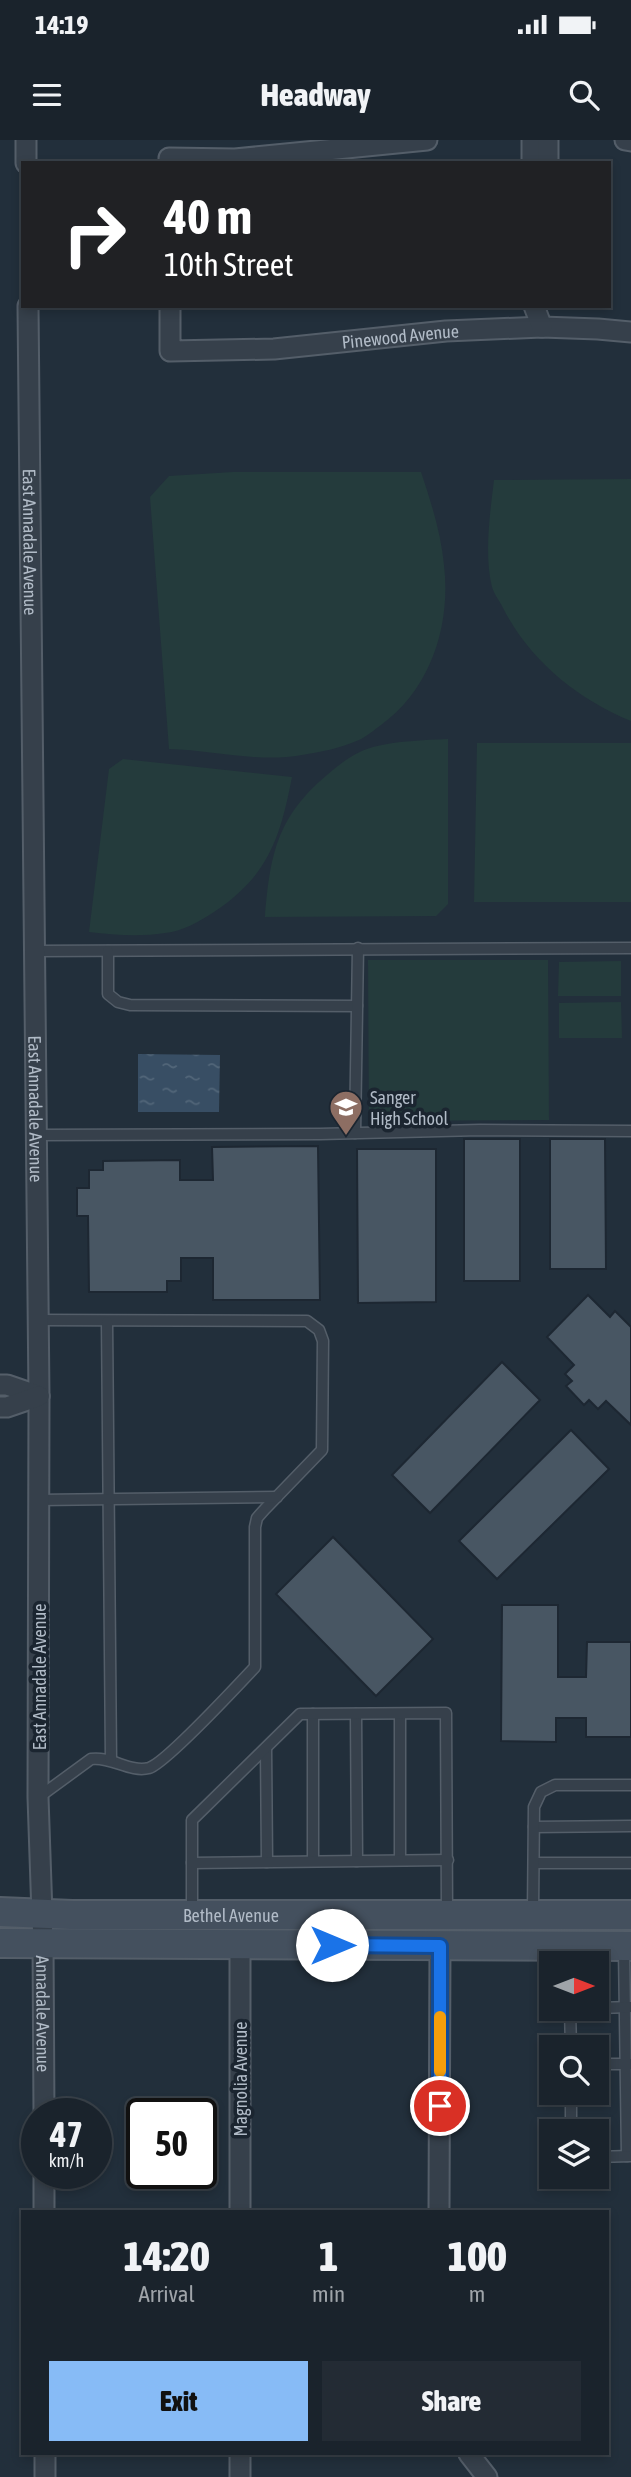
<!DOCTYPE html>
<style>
:root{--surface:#1a232c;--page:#232b34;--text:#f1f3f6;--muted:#9fa4a9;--line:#384048;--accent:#87bbf6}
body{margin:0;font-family:"Asap Condensed",sans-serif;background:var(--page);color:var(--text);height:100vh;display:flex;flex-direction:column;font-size:26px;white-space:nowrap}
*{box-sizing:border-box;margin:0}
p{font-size:23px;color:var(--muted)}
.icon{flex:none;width:38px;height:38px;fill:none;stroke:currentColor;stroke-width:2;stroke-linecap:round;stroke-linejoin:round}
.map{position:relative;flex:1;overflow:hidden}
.drawer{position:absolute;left:21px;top:2070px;width:588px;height:245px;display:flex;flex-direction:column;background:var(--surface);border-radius:0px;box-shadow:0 4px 10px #0003,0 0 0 2px var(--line)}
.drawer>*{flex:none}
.hud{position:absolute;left:21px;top:21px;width:590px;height:147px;border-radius:0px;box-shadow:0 4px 10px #0003,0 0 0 2px var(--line);background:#202124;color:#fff;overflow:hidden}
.needle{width:46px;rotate:90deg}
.controls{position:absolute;left:539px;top:1811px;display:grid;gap:14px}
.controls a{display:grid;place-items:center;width:70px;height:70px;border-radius:0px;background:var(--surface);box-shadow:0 4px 10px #0003,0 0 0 2px var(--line);font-size:35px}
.speed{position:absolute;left:21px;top:1958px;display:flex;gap:14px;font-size:35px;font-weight:700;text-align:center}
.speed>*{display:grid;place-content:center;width:91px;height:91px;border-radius:50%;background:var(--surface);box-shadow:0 4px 10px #0003,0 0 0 2px var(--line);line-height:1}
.speed small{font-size:18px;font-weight:400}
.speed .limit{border:4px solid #111;border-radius:10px;background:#fff;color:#111}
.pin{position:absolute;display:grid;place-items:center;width:60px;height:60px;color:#fff;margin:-30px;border:4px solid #fff;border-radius:50%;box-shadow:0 2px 7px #0007}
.me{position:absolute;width:77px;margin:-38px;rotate:90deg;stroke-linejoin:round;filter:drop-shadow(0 0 5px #0008)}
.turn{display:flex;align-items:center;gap:24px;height:147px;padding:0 28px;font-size:32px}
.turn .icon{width:91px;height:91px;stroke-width:2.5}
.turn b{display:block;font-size:49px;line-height:60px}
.eta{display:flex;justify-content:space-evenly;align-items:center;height:119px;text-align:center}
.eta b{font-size:42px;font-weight:800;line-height:49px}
.primary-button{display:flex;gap:14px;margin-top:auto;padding:14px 28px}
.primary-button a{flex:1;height:80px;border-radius:0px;background:var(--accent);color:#111;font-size:28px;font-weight:800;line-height:80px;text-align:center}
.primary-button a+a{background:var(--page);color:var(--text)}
.status{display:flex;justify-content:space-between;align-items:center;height:49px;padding:0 35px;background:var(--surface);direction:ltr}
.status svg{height:19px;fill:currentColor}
header{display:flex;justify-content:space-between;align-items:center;height:91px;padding:0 28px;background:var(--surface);font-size:32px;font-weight:800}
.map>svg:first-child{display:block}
.park{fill:#243b3c}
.water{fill:url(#water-ripples)}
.building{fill:#485663;stroke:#1d2732;stroke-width:2}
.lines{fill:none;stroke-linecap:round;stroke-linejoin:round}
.service-casing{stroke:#545e69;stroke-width:13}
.minor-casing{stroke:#545e69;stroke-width:23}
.secondary-casing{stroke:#545e69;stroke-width:32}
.service{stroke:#36404b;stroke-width:10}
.minor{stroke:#36404b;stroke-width:19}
.secondary{stroke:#44505e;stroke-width:28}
.route-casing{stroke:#114b97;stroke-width:18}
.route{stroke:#1a73e8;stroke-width:12}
.slow{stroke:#f59e0b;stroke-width:12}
.labels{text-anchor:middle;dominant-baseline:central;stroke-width:7;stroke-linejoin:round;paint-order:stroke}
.street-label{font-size:18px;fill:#b1bbc7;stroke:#1b2530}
.poi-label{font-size:18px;fill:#b1bbc7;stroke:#1b2530;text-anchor:start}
</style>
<div class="status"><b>14:19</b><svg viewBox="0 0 49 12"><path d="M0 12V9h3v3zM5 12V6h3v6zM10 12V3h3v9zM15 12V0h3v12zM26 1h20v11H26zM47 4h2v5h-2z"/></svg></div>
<header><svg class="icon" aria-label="menu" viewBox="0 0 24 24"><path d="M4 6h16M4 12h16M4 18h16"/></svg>Headway<svg class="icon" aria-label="search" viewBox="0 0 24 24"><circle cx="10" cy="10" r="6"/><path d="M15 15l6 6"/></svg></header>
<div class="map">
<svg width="631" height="2337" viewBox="0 0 631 2337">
<defs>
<pattern id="water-ripples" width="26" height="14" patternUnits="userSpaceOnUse" patternTransform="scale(1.75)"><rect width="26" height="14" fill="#384e64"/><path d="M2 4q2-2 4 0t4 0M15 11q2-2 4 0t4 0" fill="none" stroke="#526679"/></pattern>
</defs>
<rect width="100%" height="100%" fill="#222f3b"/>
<g class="park">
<path d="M233 332H421C431 362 441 393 444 425 451 485 431 549 381 585 374 590 366 597 359 600 341 608 321 612 302 615 258 623 213 610 169 609L150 357 169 336Z"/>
<path d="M631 339V581C576 558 529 520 502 466 499 460 494 454 492 447 484 415 490 373 494 340Z"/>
<path d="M448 599V764L436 776 265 777C270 715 277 677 327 635 341 623 355 612 373 607 397 601 423 600 448 599Z"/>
<polygon points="477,603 631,603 631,762 474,762"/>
<path d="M123 619 292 637C280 699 268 736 214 772 198 782 184 791 165 793 140 797 114 795 89 792L109 629Z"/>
<polygon points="368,820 548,820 549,980 369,981"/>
<polygon points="621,821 621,856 558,856 559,822"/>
<polygon points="621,862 622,898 559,898 559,863"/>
</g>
<polygon class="water" points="138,914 220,915 219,972 138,972"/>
<g class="building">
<rect x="464" y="999" width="56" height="142"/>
<polygon points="550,999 605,999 606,1129 550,1129"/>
<polygon points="318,1006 320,1160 213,1160 213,1118 181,1118 181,1141 167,1141 167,1152 89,1152 88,1076 77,1076 77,1048 89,1048 89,1030 103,1030 103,1021 180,1020 180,1040 213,1040 212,1007"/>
<polygon points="357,1009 436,1009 436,1162 358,1163"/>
<polygon points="588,1155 610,1177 615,1171 631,1187 631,1285 606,1261 598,1269 589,1260 584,1265 566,1246 572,1241 565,1234 574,1225 547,1197"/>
<polygon points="502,1222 540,1260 430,1373 392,1335"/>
<polygon points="571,1290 609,1329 497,1439 459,1401"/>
<polygon points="333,1397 433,1499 376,1556 276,1454"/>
<polygon points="502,1465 558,1465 558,1537 586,1537 587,1502 631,1502 631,1597 586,1597 586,1578 556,1578 556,1602 501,1601"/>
</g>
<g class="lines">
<defs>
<g id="service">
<polyline points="34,811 631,808"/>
<polyline points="108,811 108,854 118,862 130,865 357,866"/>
<polyline points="355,993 358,808"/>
<polyline points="36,995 320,994 480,990 631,991"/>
<path d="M38 1180 307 1181 319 1190 323 1201 322 1310 265 1369 257 1378 255 1387V1527C238 1545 166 1623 149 1628 130 1633 111 1616 91 1619L39 1657"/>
<polyline points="107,1182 111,1620"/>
<polyline points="39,1360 277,1357"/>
<polyline points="313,1574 313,1721"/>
<polyline points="356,1574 357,1721"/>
<polyline points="400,1574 400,1720"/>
<polyline points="266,1608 267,1722"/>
<polyline points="534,1687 631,1686"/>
<polyline points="192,1723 448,1720"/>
<polyline points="534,1723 631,1723"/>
<polyline points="192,1772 192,1680 300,1574 446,1573 447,1771"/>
<polyline points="533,1772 534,1667 541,1652 555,1645 631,1645"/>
<polyline points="624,1810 627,2016"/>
<polyline points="597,1868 631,1867"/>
<polyline points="570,1869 571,1908"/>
<polyline points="597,1924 630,1924"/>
<polyline points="571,1953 571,1992"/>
<polyline points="597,2017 630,2016"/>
</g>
<g id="minor">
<polyline points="26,0 26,23"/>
<polyline points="532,0 532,23"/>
<polyline points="548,0 548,23"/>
<polyline points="625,0 631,1"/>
<polyline points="169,23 169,18 235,19 427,0"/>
<path id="s1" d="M28 166 39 1256 38 1657 43 1804 44 1974"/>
<path id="s2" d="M170 166V211L274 209 446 191 542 187 598 189 631 192"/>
<polyline points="534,166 542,187"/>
<polyline points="0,1245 7,1245 39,1256"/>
<polyline points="0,1267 7,1267 39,1256"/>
<polyline points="240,1805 240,2072"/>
<polyline points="44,2034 44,2072"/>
<polyline points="439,2072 440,1806"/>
<polyline points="45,2314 45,2337"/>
<polyline points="240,2314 240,2337"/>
<polyline points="469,2314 487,2337"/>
</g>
<g id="secondary">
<path id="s3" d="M0 1772 72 1775H631"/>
<polyline points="0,1803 631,1806"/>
</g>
</defs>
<use href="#service" class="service-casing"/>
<use href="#minor" class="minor-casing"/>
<use href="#secondary" class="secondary-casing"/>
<use href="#service" class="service"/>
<use href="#minor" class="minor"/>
<use href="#secondary" class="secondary"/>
</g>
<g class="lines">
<defs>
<polyline id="route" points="332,1805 440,1806 440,1966"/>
</defs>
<use href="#route" class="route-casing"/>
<use href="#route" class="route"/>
<polyline class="slow" points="440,1931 440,1877"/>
</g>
<defs>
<symbol id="school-pin" viewBox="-11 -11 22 30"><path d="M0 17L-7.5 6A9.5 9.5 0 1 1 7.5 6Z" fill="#8d6e63" stroke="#1b2530"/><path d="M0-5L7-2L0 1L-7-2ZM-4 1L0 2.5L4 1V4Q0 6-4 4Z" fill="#fff"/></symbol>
</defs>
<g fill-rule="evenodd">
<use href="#school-pin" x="327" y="948" width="38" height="52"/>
</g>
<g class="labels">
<g class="street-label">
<text stroke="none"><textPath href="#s2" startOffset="276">Pinewood Avenue</textPath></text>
<text stroke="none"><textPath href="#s1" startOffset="236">East Annadale Avenue</textPath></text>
<text stroke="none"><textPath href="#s1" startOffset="803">East Annadale Avenue</textPath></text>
<text transform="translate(39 1537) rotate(-90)">East Annadale Avenue</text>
<text stroke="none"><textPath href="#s3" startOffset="231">Bethel Avenue</textPath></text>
<text stroke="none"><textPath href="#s1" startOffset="1708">Annadale Avenue</textPath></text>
<text transform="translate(240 1939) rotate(-90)">Magnolia Avenue</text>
</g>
<g class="poi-label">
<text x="370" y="957">Sanger<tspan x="370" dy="21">High School</tspan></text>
</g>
</g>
</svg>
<div class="controls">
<a><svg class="needle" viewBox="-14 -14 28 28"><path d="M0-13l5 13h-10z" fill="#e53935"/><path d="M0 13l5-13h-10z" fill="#9fa4a9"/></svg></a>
<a><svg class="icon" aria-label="search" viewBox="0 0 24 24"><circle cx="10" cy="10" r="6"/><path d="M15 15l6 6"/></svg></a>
<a><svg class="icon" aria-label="layers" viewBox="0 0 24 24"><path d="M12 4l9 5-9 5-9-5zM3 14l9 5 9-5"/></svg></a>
</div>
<div class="speed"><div>47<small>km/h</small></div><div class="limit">50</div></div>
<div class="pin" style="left:440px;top:1966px;background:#d93025"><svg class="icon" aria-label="arrive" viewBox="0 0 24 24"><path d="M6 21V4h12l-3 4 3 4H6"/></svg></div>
<svg class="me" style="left:332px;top:1805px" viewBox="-20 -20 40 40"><circle r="19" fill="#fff"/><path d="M0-13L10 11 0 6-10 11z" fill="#1a73e8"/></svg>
<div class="hud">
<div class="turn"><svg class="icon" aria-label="right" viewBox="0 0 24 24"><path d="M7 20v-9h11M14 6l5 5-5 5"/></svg><div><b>40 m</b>10th Street</div></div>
</div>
<section class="drawer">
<div class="eta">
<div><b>14:20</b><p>Arrival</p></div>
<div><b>1</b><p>min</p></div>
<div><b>100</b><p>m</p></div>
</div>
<div class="primary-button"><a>Exit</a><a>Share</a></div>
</section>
</div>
